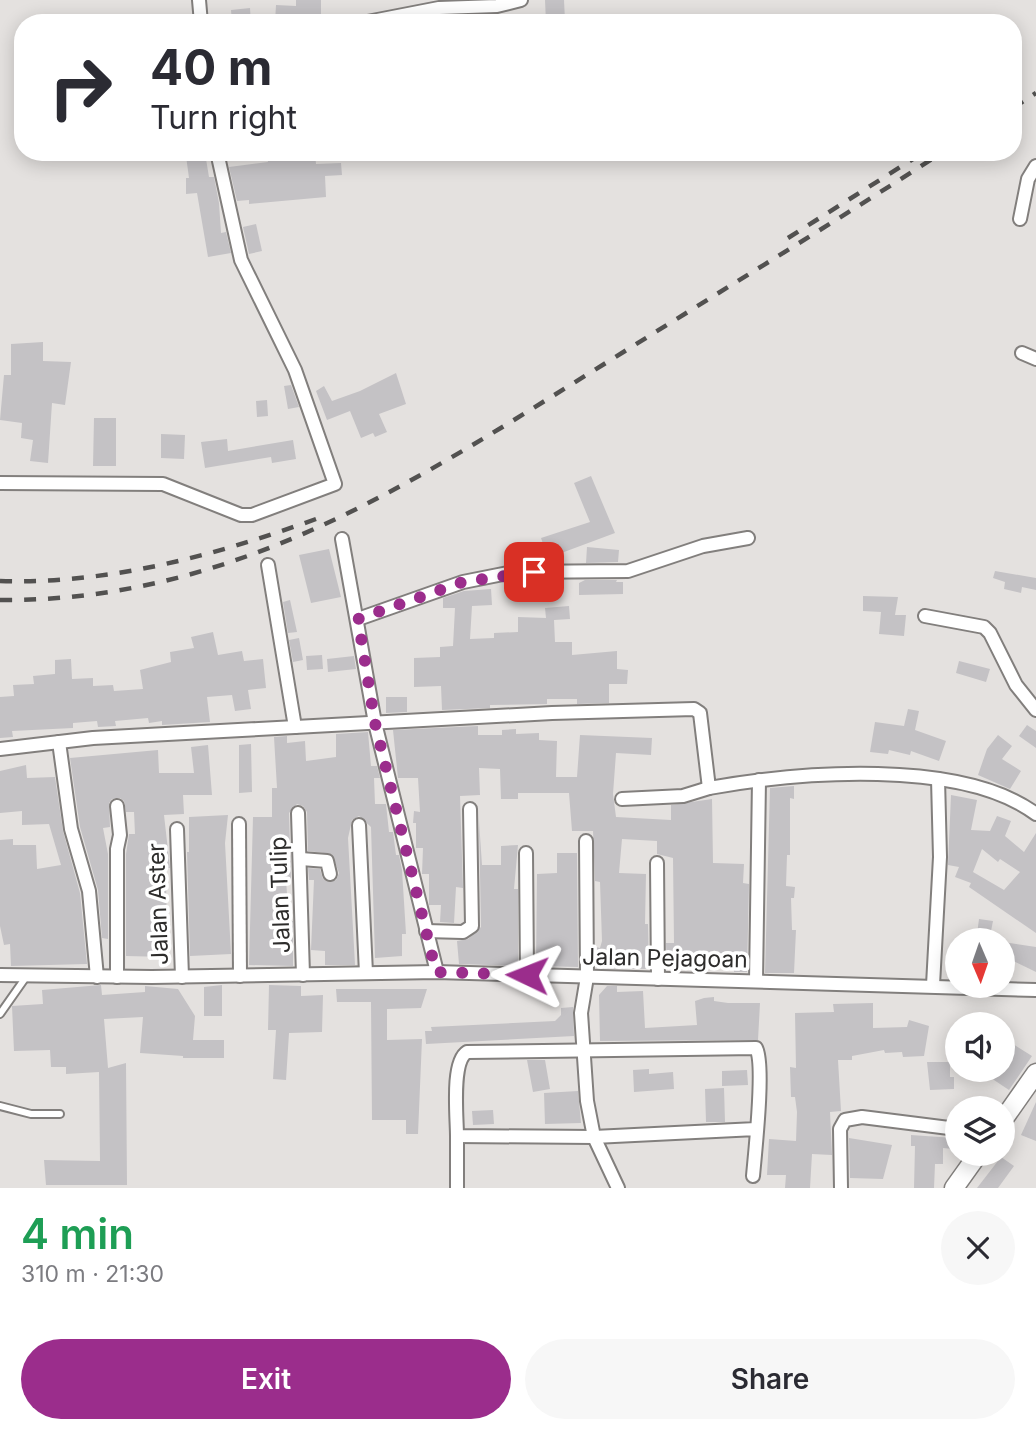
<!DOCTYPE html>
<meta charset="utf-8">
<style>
:root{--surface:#fff;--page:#f7f7f7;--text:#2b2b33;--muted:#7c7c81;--accent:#9b2d8c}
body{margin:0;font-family:Inter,sans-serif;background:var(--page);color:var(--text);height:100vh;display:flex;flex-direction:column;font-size:26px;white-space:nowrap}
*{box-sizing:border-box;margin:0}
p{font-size:23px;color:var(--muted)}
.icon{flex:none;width:38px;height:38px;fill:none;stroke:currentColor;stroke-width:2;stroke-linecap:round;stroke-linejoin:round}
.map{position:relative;height:1188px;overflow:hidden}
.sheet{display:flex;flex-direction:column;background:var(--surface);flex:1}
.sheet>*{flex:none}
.top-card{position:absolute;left:14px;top:14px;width:1008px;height:147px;border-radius:28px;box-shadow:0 4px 18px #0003;background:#fff;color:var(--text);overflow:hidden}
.needle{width:46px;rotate:178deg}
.controls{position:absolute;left:945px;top:928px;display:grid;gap:14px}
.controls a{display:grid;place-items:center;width:70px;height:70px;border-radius:50%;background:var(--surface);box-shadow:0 4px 18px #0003;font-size:35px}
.pin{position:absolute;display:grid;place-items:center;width:60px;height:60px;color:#fff;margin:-30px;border-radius:14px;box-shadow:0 4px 10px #0006}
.me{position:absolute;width:77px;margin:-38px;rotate:272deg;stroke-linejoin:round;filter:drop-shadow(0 0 5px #0008)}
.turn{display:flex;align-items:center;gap:24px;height:147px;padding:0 21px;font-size:32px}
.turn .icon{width:91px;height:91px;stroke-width:2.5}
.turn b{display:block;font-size:49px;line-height:60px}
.round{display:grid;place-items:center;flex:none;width:74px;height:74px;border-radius:37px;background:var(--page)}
.overview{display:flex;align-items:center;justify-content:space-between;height:119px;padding:0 21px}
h1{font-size:42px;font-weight:600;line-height:52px;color:#1e9e55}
.button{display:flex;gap:14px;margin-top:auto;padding:14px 21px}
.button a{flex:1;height:80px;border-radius:42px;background:var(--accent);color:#fff;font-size:28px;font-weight:600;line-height:80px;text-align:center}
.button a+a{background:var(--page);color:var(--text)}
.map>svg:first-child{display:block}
.building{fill:#c4c2c5;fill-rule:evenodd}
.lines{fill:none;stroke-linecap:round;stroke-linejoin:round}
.service-casing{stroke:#827f7d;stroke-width:10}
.minor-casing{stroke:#827f7d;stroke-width:16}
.secondary-casing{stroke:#827f7d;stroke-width:21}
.service{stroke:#fff;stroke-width:6}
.minor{stroke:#fff;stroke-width:12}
.secondary{stroke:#fff;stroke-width:18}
.rail{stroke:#525150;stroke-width:4.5;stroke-dasharray:12 12;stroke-linecap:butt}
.route{stroke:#9b2d8c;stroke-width:12;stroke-dasharray:0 21.6}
.labels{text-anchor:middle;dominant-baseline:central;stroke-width:7;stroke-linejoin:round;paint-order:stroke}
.street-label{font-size:23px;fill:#2d2c2b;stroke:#fff}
</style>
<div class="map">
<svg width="1036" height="1188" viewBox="0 0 1036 1188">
<rect width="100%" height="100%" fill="#e4e1df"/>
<g class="building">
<polygon points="296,0 321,0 321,23 275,22 276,5 296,6"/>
<polygon points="545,0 564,0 565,21 546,22"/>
<polygon points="250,8 251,23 232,23 231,10"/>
<polygon points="287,152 315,152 316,164 341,163 342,175 325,176 326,197 249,204 249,200 237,201 229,167 268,162 267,157 287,155"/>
<polygon points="205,153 209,177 214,177 219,203 221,233 226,232 231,253 208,257 197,193 186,194 186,178 189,178 186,156"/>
<polygon points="256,224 262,251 249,254 243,227"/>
<polygon points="43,342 43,361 71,362 65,405 52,403 48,463 30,461 33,440 21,438 22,423 0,420 4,375 11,375 11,344"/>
<polygon points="396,373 406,404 379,414 387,432 375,437 373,433 361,438 350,411 327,420 316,391 324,386 332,401 360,391"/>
<polygon points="291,385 299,407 288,409 284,386"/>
<polygon points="267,400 268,416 257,417 256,401"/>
<polygon points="94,418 116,418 116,466 93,466"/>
<polygon points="161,434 185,435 184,459 161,458"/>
<polygon points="227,439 228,451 293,440 296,459 272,463 271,457 205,468 201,442"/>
<polygon points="591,476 615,533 548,558 541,538 590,522 574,483"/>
<polygon points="587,547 619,550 618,562 586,563"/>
<polygon points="329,549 341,597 311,603 299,555"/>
<polygon points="995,571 1036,578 1036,590 1022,587 1021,593 1004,589 1005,582 993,578"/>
<polygon points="553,580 554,595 532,594 533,581"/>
<polygon points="585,580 617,580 616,582 623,582 623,594 579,595 579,583"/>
<polygon points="491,589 492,605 472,606 470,639 494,638 494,633 518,632 518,617 546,618 545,608 569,606 570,619 554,620 555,642 572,642 572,655 617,651 617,669 628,670 627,684 609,684 609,703 577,704 577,699 547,699 547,704 490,705 490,708 442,710 441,686 414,687 414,658 440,657 440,647 453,646 455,608 443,608 443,598 464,591"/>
<polygon points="863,596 898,597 895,615 906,615 904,636 879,634 881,612 863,611"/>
<polygon points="290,600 297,632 288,633 283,602"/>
<polygon points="213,632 218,655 242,651 244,661 263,659 266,688 248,690 251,709 235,711 232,695 207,697 210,722 162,725 162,721 149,723 148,718 115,721 116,726 98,727 97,721 73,723 73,728 12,731 13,737 0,738 0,697 14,696 13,685 34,684 33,676 55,674 55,660 71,659 72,679 93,678 93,686 113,685 114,691 143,689 140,670 171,662 170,652 194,648 191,637"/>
<polygon points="299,638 303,660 293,662 289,640"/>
<polygon points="322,655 323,669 307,670 306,656"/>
<polygon points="354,656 356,669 328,672 327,659"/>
<polygon points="959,661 990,669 986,682 956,673"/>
<polygon points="386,697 407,697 407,712 386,713"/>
<polygon points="908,709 919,711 915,730 946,741 939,761 911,751 910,755 889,750 888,754 870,752 875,722 904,726"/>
<polygon points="1027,725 1036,731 1036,748 1019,736"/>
<polygon points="478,726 478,735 502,735 502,730 516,729 516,734 539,733 539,740 557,741 556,777 577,777 580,735 652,738 651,755 616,753 613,794 616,817 671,820 671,805 712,799 713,863 744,864 743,883 749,884 747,972 734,972 734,968 715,968 715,965 667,970 666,943 674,943 673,858 657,854 657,841 622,839 619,873 646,874 645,924 648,924 649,969 596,968 596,947 600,948 602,941 600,882 595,881 593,831 572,831 569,793 518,793 518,799 501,799 500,769 479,768 480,795 460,796 463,888 456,887 454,923 440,922 441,905 429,905 429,874 422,874 423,848 416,848 416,823 413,823 414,811 420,812 418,778 398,778 393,730"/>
<polygon points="368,732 371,766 377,766 380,778 374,778 375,804 386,804 389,832 393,832 396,855 399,855 402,870 406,934 402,934 402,956 375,958 371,827 359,816 352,820 348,838 355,965 325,965 325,951 311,950 314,880 309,880 308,868 320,869 323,879 328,882 336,880 339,873 332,854 308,851 307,812 303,806 297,804 289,813 291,880 286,880 289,921 293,921 293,966 249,965 253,817 272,817 272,788 277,788 274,737 287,736 287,743 305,741 306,761 336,757 336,734"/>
<polygon points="998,735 1012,746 1002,759 1021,771 1010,789 978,775 987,749"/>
<polygon points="251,744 252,792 239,793 239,745"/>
<polygon points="208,745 212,795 183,795 184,814 164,815 170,868 166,868 167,957 126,956 126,854 129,834 135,834 134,812 126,812 124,801 120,798 112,799 109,803 110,827 103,828 108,854 108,939 102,938 98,890 80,827 70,758 158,750 159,773 194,773 191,747"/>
<polygon points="26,765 27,778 55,777 63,831 80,893 87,964 11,966 10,944 4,945 0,926 0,840 13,839 13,845 36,845 37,869 61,865 49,824 22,825 22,811 0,813 0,771"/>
<polygon points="794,786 794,799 790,798 790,855 787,855 786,886 795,887 794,898 791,898 792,930 796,930 794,973 765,973 770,788"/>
<path d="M951 795 977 800 971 830 990 831 997 816 1011 821 1005 836 1024 852 1036 833V933L969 887 971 883 955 877 959 867 948 865ZM982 849 998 862 1000 859 1020 872 1004 890 973 872Z"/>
<polygon points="228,815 225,843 231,954 190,956 187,852 189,852 189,817"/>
<polygon points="479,821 482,865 501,865 501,846 518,845 514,889 518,889 518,966 459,964 457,941 468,939 481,927"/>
<polygon points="557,853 577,853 578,967 536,966 537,874 557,873"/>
<polygon points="979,919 993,921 990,936 977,934"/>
<polygon points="1003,942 1036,947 1036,972 1003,956"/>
<polygon points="101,985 102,995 145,992 145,986 178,989 195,1016 193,1040 224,1040 224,1058 183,1058 183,1056 140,1053 143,1017 104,1019 108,1068 126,1063 127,1185 46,1185 44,1160 100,1161 99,1072 66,1074 66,1067 51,1067 50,1050 14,1051 12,1006 43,1004 42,990"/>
<polygon points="222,985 222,1016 204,1016 204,987"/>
<polygon points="269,985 301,986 301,996 323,995 322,1032 289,1033 286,1080 273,1079 276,1030 268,1030"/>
<polygon points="607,986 617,986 617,992 643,991 645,1028 697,1025 695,1001 704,998 714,997 714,1001 728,1003 760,1003 758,1040 600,1041 599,995"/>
<polygon points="336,989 427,989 421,1008 387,1009 387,1040 422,1039 418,1134 406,1134 406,1120 372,1120 371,1002 337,1002"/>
<polygon points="873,1003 873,1028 907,1027 909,1020 929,1026 924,1056 903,1057 902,1052 885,1053 884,1050 852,1056 852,1060 838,1060 841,1111 830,1112 832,1155 812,1154 810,1188 785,1188 786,1175 767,1175 769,1139 796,1141 797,1112 795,1097 791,1097 790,1067 796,1068 795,1013 834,1012 833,1004"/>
<polygon points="573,1007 574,1036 426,1044 425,1031 432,1031 431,1027 555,1021 561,1015 561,1008"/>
<polygon points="1013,1044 1032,1056 1009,1090 991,1078 997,1069 1003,1069 1003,1060"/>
<polygon points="527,1060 545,1060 550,1089 533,1092"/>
<polygon points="927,1062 950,1062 950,1077 954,1077 954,1089 930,1090"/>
<polygon points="649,1069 649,1074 673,1072 674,1089 634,1092 633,1070"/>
<polygon points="747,1070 748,1085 722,1086 722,1071"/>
<polygon points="724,1088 725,1122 706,1122 705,1089"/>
<polygon points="578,1091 581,1123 545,1124 544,1093"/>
<polygon points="1036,1102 1036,1141 1021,1135"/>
<polygon points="493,1110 494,1124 473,1125 472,1111"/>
<polygon points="911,1135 954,1138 953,1149 943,1148 943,1164 935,1164 934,1188 914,1188 915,1146 911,1146"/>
<polygon points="849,1138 892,1145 883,1179 850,1178"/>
<polygon points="1001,1157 1014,1166 998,1188 977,1188"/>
</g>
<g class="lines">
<defs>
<g id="service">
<polyline points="0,1014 26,977"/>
<polyline points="0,1106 31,1114 60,1114"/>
</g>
<g id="minor">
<polyline points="199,0 201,23"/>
<polyline points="362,23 439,8 497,6 521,0"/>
<polyline points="1020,219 1028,179 1036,166"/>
<polyline points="1022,353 1036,359"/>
<polyline points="0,483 163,484 241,515 252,515 335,484 295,370 241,260 217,152"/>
<polyline points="342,539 375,723 437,972"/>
<polyline points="268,565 295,727"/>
<polyline points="925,616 984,627 990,633 1016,685 1036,710"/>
<polyline points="358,619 463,582 513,572 628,571 703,546 748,538"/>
<polyline points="59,742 71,829 89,891 97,977"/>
<path d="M0 749 93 738 552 713 694 709 700 713 709 788C798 772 961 758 1036 814"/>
<polyline points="622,799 683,796 709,788"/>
<polyline points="298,813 303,975"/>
<polyline points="239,824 240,976"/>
<polyline points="359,825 366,973"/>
<polyline points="177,829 182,977"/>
<polyline points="586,841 587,977 581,1013 587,1101 594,1137 618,1188"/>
<polyline points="526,853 527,975"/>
<polyline points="301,859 327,861 330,874"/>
<polyline points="657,863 658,979"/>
<polyline points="426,931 463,932 472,926 470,809"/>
<polyline points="0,975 152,977 437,972 1036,990"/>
<polyline points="117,977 117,849 120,835 117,806"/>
<polyline points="756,981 759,780"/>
<polyline points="933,985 940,857 938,779"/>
<path d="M753 1176C755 1153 765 1064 756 1048L467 1052C451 1062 457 1117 457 1136L594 1137 756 1129"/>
<polyline points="457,1188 457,1136"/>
<polyline points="841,1188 840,1129 845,1120 862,1117 957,1129"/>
</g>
<g id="secondary">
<polyline points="1003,1120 1036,1073"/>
<polyline points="954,1188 979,1153"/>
</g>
</defs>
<use href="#service" class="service-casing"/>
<use href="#minor" class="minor-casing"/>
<use href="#secondary" class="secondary-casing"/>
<use href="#service" class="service"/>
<use href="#minor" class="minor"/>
<use href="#secondary" class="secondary"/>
<g class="rail">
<polyline points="1013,108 1036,93"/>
<polyline points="788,238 924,152"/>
<path d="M0 581C110 584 213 556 316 519"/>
<path d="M0 600C236 602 417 480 609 361 721 291 833 223 943 152"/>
</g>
</g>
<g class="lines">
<polyline class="route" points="527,975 436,972 375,723 358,619 463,582 534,572"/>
</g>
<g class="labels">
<g class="street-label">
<text transform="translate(280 895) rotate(-92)">Jalan Tulip</text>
<text transform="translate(158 904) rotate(-92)">Jalan Aster</text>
<text transform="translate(665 958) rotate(1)">Jalan Pejagoan</text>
</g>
</g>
</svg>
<div class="controls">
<a><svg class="needle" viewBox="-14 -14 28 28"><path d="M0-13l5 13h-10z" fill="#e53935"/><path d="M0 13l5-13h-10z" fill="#7c7c81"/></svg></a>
<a><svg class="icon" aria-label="sound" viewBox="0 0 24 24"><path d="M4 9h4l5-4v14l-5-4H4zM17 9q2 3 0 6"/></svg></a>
<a><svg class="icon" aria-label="layers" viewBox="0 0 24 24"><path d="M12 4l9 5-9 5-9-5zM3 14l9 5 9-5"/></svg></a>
</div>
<div class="pin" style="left:534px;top:572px;background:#d93025"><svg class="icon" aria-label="arrive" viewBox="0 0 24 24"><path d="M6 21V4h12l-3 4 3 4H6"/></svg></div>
<svg class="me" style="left:527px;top:975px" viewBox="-20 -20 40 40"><path d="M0-17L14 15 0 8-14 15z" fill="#9b2d8c" stroke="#fff" stroke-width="4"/></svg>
<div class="top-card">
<div class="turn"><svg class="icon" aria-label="right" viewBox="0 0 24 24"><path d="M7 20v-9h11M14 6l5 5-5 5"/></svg><div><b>40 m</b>Turn right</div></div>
</div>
</div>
<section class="sheet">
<div class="overview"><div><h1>4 min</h1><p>310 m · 21:30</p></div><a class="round"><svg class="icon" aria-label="close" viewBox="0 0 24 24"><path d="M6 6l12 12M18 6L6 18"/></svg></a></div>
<div class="button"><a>Exit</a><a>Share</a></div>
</section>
